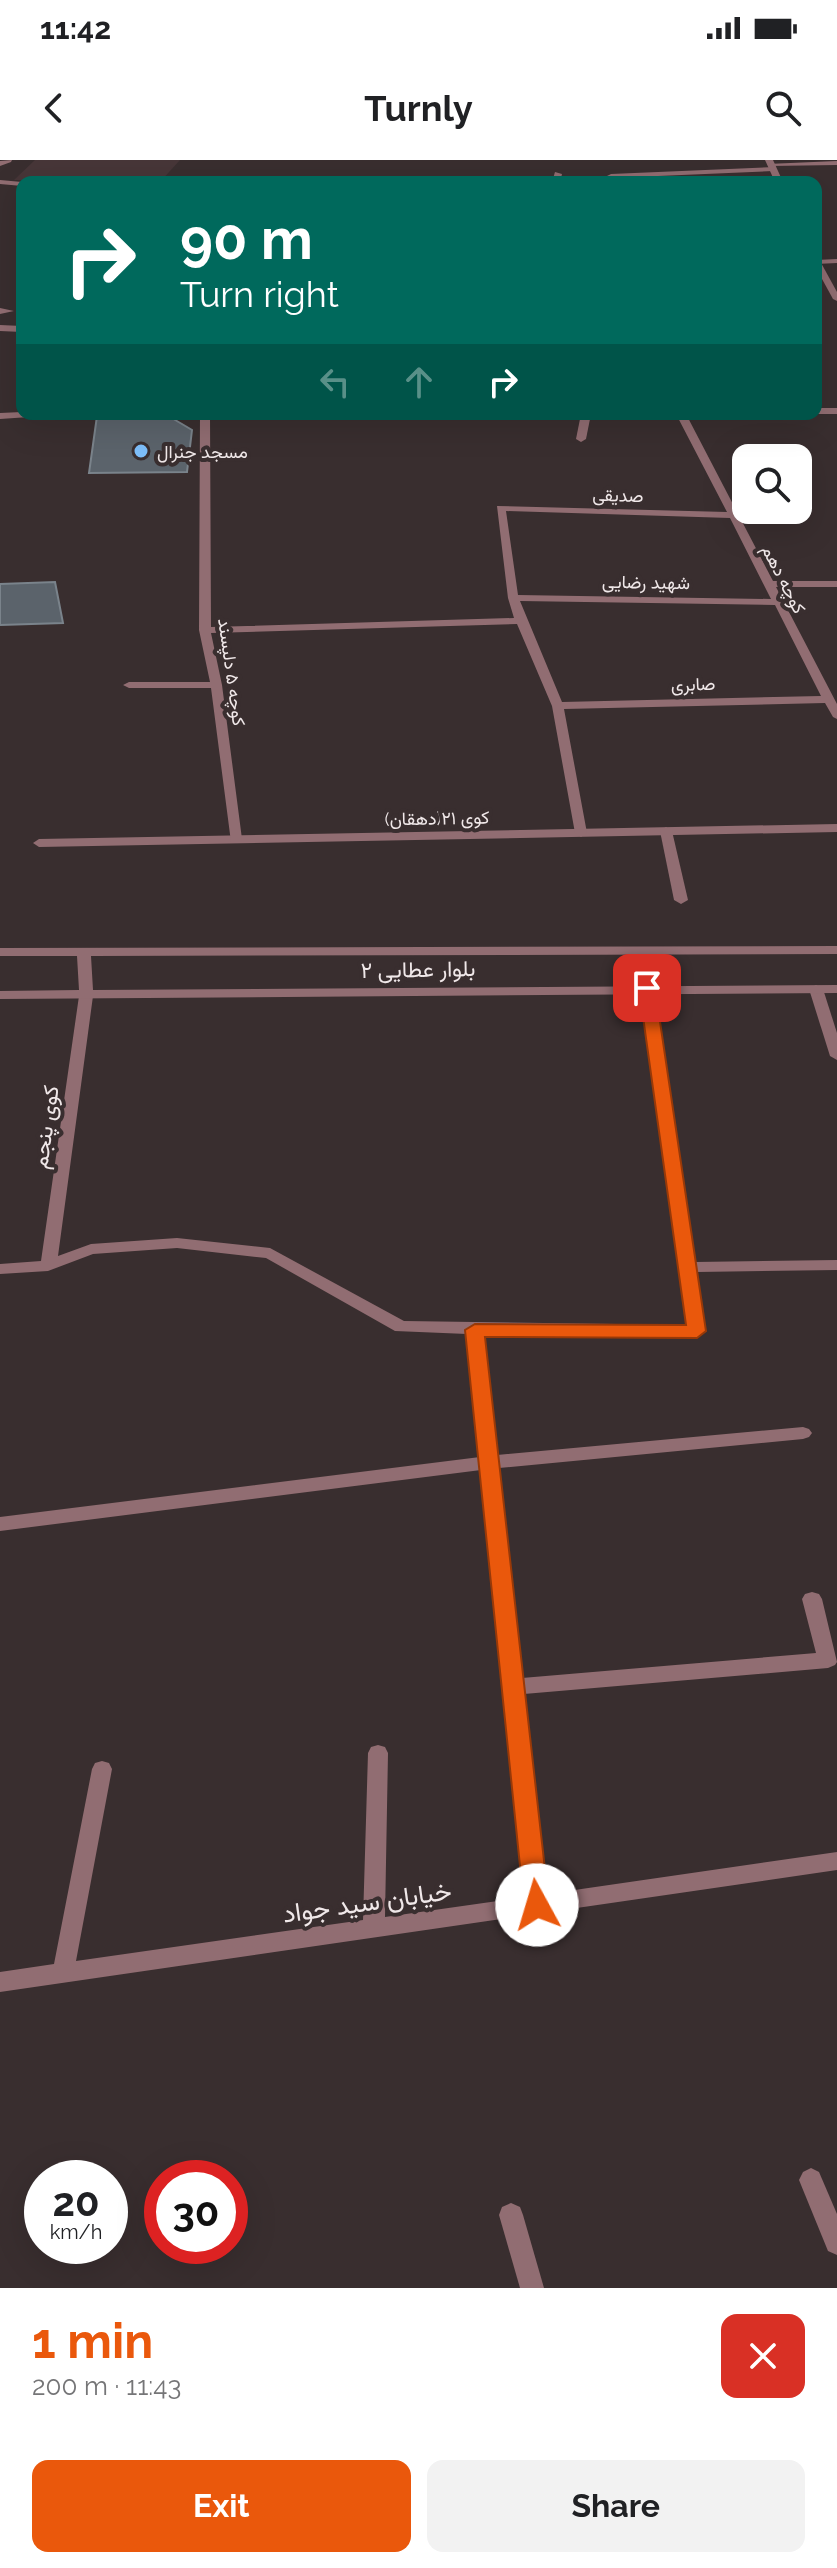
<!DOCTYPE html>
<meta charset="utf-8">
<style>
:root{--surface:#fff;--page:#f2f2f2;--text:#202124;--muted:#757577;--accent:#ea580c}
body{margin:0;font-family:Raleway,Vazirmatn,sans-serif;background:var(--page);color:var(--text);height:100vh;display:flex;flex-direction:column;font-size:30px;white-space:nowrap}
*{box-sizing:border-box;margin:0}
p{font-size:26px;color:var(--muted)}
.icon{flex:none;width:44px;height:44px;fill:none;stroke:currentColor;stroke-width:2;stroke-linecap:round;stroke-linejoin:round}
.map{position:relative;height:2128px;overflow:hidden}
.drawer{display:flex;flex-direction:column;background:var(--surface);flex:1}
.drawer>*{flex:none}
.guide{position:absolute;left:16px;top:16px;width:806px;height:244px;border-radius:16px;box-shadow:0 8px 32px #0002;background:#00695c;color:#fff;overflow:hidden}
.buttons{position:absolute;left:732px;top:284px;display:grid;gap:16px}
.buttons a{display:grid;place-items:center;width:80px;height:80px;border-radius:16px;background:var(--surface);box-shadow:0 8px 32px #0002;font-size:40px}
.speed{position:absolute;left:24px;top:2000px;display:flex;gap:16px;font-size:40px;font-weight:700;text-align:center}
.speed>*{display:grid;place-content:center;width:104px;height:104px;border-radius:50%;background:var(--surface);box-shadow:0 8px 32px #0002;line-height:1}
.speed small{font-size:20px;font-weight:400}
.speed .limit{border:12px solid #d22;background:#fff;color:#111}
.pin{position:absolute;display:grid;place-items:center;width:68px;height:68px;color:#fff;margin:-34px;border-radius:16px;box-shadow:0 4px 12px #0006}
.me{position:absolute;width:88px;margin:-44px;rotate:354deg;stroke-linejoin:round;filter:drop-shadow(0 0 6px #0008)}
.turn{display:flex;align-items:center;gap:28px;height:168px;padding:0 32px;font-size:36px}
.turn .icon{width:104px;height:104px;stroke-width:2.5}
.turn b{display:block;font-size:56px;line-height:68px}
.lanes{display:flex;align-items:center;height:76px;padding:0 32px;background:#0003;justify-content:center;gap:40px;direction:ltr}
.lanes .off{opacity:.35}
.round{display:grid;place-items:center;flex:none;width:84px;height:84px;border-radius:16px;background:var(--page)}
.summary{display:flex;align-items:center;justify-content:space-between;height:136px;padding:0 32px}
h1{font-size:48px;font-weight:700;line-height:60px;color:var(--accent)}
.button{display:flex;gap:16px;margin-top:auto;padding:16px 32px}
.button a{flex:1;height:92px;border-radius:16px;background:var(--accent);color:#fff;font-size:32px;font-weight:700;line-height:92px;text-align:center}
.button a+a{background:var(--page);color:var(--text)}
.status{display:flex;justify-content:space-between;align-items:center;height:56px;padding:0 40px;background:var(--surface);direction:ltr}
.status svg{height:22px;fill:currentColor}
header{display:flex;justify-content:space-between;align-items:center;height:104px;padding:0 32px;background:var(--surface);font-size:36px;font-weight:700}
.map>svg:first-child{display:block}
.built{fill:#473638}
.building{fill:#5b636b;stroke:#7a838b;stroke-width:2}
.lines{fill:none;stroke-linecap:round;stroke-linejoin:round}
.service{fill:#916d72;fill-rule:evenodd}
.minor{fill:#916d72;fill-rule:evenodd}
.tertiary{fill:#916d72;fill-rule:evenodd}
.route{fill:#ea580c;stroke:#983908;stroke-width:2}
.poi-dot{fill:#7dbef9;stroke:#392e2f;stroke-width:3}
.labels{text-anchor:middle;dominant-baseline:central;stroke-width:8;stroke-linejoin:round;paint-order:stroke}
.far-poi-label{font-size:18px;fill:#f0e8e9;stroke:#392e2f;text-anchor:start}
.far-street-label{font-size:18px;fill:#f0e8e9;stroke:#392e2f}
.street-label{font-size:22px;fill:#f0e8e9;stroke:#392e2f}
.near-street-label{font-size:26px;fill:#f0e8e9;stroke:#392e2f}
</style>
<div class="status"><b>11:42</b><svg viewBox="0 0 49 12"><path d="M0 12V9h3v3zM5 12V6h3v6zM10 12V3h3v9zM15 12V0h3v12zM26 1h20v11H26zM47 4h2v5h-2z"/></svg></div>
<header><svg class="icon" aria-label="back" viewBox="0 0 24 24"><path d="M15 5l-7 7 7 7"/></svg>Turnly<svg class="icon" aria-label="search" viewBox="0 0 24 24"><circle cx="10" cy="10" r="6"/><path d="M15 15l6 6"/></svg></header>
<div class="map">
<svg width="837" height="2128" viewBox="0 0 837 2128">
<rect width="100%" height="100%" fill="#392e2f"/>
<polygon class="built" points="35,0 180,0 160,22 14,20"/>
<g class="building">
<polygon points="165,254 192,270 187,312 89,313 97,256"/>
<polygon points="55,422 63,463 0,465 0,424"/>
</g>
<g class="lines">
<polygon class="service" points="837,664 837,672 39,687 33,683 39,679"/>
<g class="minor">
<polygon points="12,0 11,2 0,6 0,1"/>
<polygon points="837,1 837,5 771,6 767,4"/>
<polygon points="776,7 773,11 611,18 607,16 611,14"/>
<polygon points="555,12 562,14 560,22 552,22"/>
<polygon points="0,20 22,22 23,22 22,26 0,24"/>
<polygon points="837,99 837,103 816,104 816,100"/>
<polygon points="0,148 14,151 0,154"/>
<polygon points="0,165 22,166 22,172 0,171"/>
<path d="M200 254H210L211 467 514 458 508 438 497 346 727 352 676 254H686L773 421H837V427H776L837 544V559L833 557 825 543 564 549 587 673 581 677 575 673 552 546 517 464 211 473 222 525 242 679 241 682H231L211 528H129L123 525 129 522H210L199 470ZM506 351 730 358 771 439 518 435ZM520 441 775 445 821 536 562 542Z"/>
<polygon points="581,254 591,254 586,279 581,282 576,279"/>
<polygon points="666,667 672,671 688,740 681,744 674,740 660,671"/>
<polygon points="647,824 654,828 695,1102 837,1100 837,1110 697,1112 705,1171 697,1177 484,1174 497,1295 803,1267 809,1269 812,1273 809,1277 803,1279 499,1308 522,1518 816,1493 802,1439 805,1434 812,1432 819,1434 822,1439 837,1502 835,1505 828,1508 524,1534 547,1734 837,1692 837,1710 0,1832 0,1812 54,1804 92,1609 95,1603 102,1601 109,1603 112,1609 76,1801 363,1760 368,1593 371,1587 378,1585 385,1587 388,1593 385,1757 525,1737 481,1310 0,1371 0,1357 480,1297 467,1174 395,1171 266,1098 177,1088 93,1094 48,1111 0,1114 0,1104 41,1101 79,836 86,832 93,836 58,1096 91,1084 177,1078 270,1088 404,1161 688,1165 640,828"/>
<polygon points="816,825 823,829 837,873 837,900 830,896 809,829"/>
<polygon points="811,2008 819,2012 837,2054 837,2095 828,2091 799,2020 803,2012"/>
<polygon points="511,2043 520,2047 523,2055 544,2128 520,2128 499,2055 502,2047"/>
</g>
<g class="tertiary">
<polygon points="765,0 773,0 783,22 775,22"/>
<polygon points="816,99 820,101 837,132 837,141 833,139 816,108"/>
<rect x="816" y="248" width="21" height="6"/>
<polygon points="22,252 22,254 34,254 29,257 0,259 0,253"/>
<polygon points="837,786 837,794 91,796 93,830 837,825 837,833 0,839 0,831 79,830 77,796 0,796 0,788"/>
</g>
</g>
<polygon class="route" points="647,823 655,828 706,1171 697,1178 485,1177 549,1745 545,1753 537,1756 528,1753 524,1745 465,1170 475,1164 686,1165 639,828"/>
<circle class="poi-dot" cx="141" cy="291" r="8"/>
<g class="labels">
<g class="far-poi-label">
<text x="157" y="291">مسجد جنرال</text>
</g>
<g class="far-street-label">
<text transform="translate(618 335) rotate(2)">صدیقی</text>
<text transform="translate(784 419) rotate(63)">کوچه دهم</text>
<text transform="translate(646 422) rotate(1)">شهید رضایی</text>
<text transform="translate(232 512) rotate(82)">کوچه ۵ دلپسند</text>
<text transform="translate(693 524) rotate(-2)">صابری</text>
<text transform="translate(437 658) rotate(-1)">کوی ۲۱(دهقان)</text>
</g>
<g class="street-label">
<text transform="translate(418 809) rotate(-1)">بلوار عطایی ۲</text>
<text transform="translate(45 967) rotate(-82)">کوی پنجم</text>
</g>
<g class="near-street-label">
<text transform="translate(367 1742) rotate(-8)">خیابان سید جواد</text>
</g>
</g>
</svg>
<div class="buttons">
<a><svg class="icon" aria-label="search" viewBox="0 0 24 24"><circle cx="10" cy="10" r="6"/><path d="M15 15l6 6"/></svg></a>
</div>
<div class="speed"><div>20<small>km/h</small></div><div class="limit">30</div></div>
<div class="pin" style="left:647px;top:828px;background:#d93025"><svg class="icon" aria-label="arrive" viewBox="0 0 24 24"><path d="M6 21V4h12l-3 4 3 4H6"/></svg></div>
<svg class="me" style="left:537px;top:1745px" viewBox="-20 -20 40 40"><circle r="19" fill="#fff"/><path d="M0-13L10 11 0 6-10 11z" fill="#ea580c"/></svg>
<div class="guide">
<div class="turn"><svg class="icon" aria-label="right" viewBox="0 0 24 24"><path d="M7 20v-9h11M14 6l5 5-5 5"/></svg><div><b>90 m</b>Turn right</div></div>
<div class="lanes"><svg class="icon off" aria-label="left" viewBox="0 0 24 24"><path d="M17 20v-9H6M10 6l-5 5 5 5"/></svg><svg class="icon off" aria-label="ahead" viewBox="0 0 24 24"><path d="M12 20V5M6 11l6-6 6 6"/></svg><svg class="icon" aria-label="right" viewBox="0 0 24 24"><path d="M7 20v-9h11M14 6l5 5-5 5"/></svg></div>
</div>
</div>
<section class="drawer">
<div class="summary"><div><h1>1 min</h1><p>200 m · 11:43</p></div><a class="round" style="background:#d93025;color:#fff"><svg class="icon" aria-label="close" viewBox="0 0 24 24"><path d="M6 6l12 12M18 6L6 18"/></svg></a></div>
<div class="button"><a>Exit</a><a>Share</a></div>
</section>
